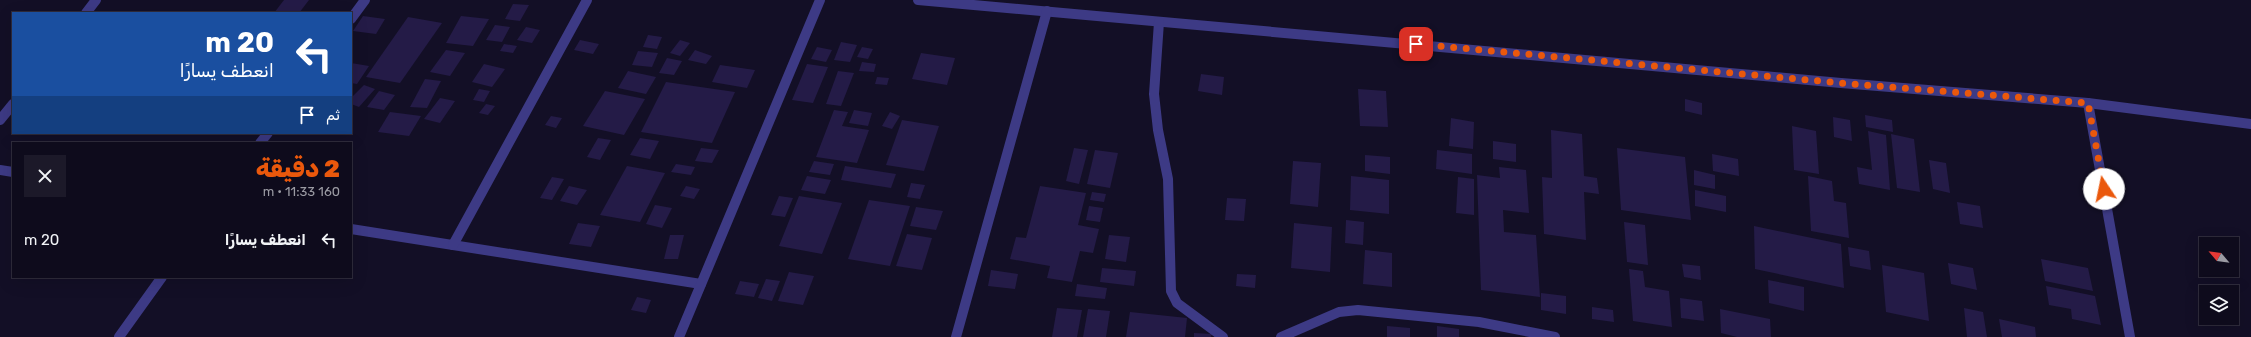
<!DOCTYPE html>
<html lang="ar">
<meta charset="utf-8">
<style>
:root{--surface:#0e0b1c;--page:#1c1929;--text:#f1f3f6;--muted:#9b9ba3;--line:#2e2b3b;--accent:#ea580c}
body{margin:0;font-family:Rubik,"Noto Naskh Arabic",sans-serif;background:var(--page);color:var(--text);direction:rtl;height:100vh;display:flex;flex-direction:column;font-size:15px;white-space:nowrap}
*{box-sizing:border-box;margin:0}
p{font-size:13px;color:var(--muted)}
.icon{flex:none;width:22px;height:22px;fill:none;stroke:currentColor;stroke-width:2;stroke-linecap:round;stroke-linejoin:round}
.map{position:relative;flex:1;overflow:hidden;direction:ltr}
.side{position:absolute;left:12px;top:142px;width:340px;height:136px;display:flex;flex-direction:column;background:var(--surface);border-radius:0px;box-shadow:0 4px 16px #0002,0 0 0 1px var(--line);direction:rtl}
.side>*{flex:none}
.banner{position:absolute;left:12px;top:12px;width:340px;height:122px;border-radius:0px;box-shadow:0 4px 16px #0002,0 0 0 1px var(--line);direction:rtl;background:#1a4fa0;color:#fff;overflow:hidden}
.needle{width:26px;rotate:299deg}
.fabs{position:absolute;left:2199px;top:237px;display:grid;gap:8px}
.fabs a{display:grid;place-items:center;width:40px;height:40px;border-radius:0px;background:var(--surface);box-shadow:0 4px 16px #0002,0 0 0 1px var(--line);font-size:20px}
.pin{position:absolute;display:grid;place-items:center;width:34px;height:34px;color:#fff;margin:-17px;border-radius:8px;box-shadow:0 2px 6px #0006}
.me{position:absolute;width:44px;margin:-22px;rotate:349deg;stroke-linejoin:round;filter:drop-shadow(0 0 3px #0008)}
.turn{display:flex;align-items:center;gap:14px;height:84px;padding:0 12px;font-size:18px}
.turn .icon{width:52px;height:52px;stroke-width:2.5}
.turn b{display:block;font-size:28px;line-height:34px}
.then{display:flex;align-items:center;height:38px;padding:0 12px;background:#0003;gap:8px;font-size:15px}
.round{display:grid;place-items:center;flex:none;width:42px;height:42px;border-radius:0px;background:var(--page)}
.headline{display:flex;align-items:center;justify-content:space-between;height:68px;padding:0 12px}
h1{font-size:24px;font-weight:800;line-height:30px;color:var(--accent)}
ul{padding:0;list-style:none}
li{display:flex;align-items:center;gap:12px;height:60px;padding:0 12px}
li div{flex:1}
li b{display:block;font-size:15px}
li em{font-style:normal}
.map>svg:first-child{display:block}
.building{fill:#241b47}
.lines{fill:none;stroke-linecap:round;stroke-linejoin:round}
.street{stroke:#3d3a85;stroke-width:10}
.route{stroke:#ea580c;stroke-width:7;stroke-dasharray:0 12.6}
</style>
<div class="map">
<svg width="2251" height="337" viewBox="0 0 2251 337">
<rect width="100%" height="100%" fill="#130f26"/>
<g class="building">
<polygon points="284,0 309,0 299,13 274,13"/>
<polygon points="513,4 529,5 520,21 505,19"/>
<polygon points="363,16 385,19 376,34 353,31"/>
<polygon points="461,16 489,19 473,46 446,43"/>
<polygon points="408,17 442,23 400,83 366,77"/>
<polygon points="495,25 510,27 502,42 486,40"/>
<polygon points="526,27 540,30 532,43 517,40"/>
<polygon points="648,35 662,37 657,49 643,47"/>
<polygon points="580,40 599,44 593,54 574,50"/>
<polygon points="680,40 690,43 680,56 670,53"/>
<polygon points="841,42 857,45 850,62 834,60"/>
<polygon points="504,44 517,46 513,53 500,51"/>
<polygon points="817,47 832,50 826,62 811,59"/>
<polygon points="862,47 873,49 868,59 857,57"/>
<polygon points="446,50 465,53 450,76 430,72"/>
<polygon points="695,50 712,56 706,64 688,60"/>
<polygon points="638,51 658,53 652,67 632,65"/>
<polygon points="921,53 955,58 947,85 912,79"/>
<polygon points="667,58 682,61 674,75 659,73"/>
<polygon points="862,62 876,64 874,72 859,71"/>
<polygon points="351,63 369,66 357,84 351,83"/>
<polygon points="484,64 505,69 492,87 472,82"/>
<polygon points="807,64 828,67 813,103 792,100"/>
<polygon points="720,65 755,70 747,88 712,82"/>
<polygon points="628,71 656,77 646,94 618,88"/>
<polygon points="838,71 854,73 841,106 826,104"/>
<polygon points="1201,74 1224,77 1222,95 1198,91"/>
<polygon points="877,77 889,78 887,85 875,84"/>
<polygon points="425,79 441,81 427,108 410,107"/>
<polygon points="666,82 735,92 712,143 641,132"/>
<polygon points="364,85 375,89 359,107 351,104 351,98"/>
<polygon points="479,89 490,91 484,102 473,100"/>
<polygon points="1358,89 1386,91 1388,127 1360,126"/>
<polygon points="379,91 395,95 384,110 367,107"/>
<polygon points="605,91 645,99 624,135 583,126"/>
<polygon points="440,98 455,101 440,123 424,119"/>
<polygon points="1685,99 1702,103 1702,115 1685,111"/>
<polygon points="486,104 495,106 488,115 479,113"/>
<polygon points="834,110 848,112 842,126 869,130 857,163 816,157"/>
<polygon points="854,110 872,113 868,126 849,123"/>
<polygon points="390,112 421,116 409,136 378,132"/>
<polygon points="890,112 900,116 892,129 882,126"/>
<polygon points="1865,115 1892,120 1893,132 1866,127"/>
<polygon points="551,116 562,118 556,128 545,125"/>
<polygon points="1833,117 1850,120 1852,141 1834,137"/>
<polygon points="1451,118 1474,122 1473,149 1449,146"/>
<polygon points="902,120 939,126 924,171 886,165"/>
<polygon points="1792,126 1816,131 1819,174 1794,170"/>
<polygon points="1551,130 1582,134 1584,176 1597,178 1599,194 1584,192 1586,240 1544,234 1542,177 1552,178"/>
<polygon points="1868,131 1886,135 1890,190 1859,184 1857,167 1872,170"/>
<polygon points="1891,134 1914,139 1920,192 1897,188"/>
<polygon points="598,138 611,140 600,160 587,157"/>
<polygon points="640,138 659,141 650,159 630,155"/>
<polygon points="1493,141 1516,144 1516,162 1493,159"/>
<polygon points="701,148 719,150 712,163 695,161"/>
<polygon points="1074,148 1088,150 1079,184 1066,181"/>
<polygon points="1617,148 1685,157 1691,220 1621,210"/>
<polygon points="1095,150 1118,153 1110,188 1087,184"/>
<polygon points="1437,150 1472,154 1472,174 1436,169"/>
<polygon points="1712,154 1738,159 1739,176 1713,171"/>
<polygon points="1365,155 1390,157 1390,174 1365,171"/>
<polygon points="1929,160 1946,163 1950,193 1933,189"/>
<polygon points="814,161 834,164 830,175 809,172"/>
<polygon points="1293,161 1321,163 1318,207 1290,204"/>
<polygon points="676,164 695,167 691,175 671,172"/>
<polygon points="627,166 665,173 640,222 600,215"/>
<polygon points="845,166 896,174 891,188 841,180"/>
<polygon points="1499,167 1526,170 1529,213 1503,210 1504,232 1536,235 1540,297 1481,290 1477,175 1500,178"/>
<polygon points="1694,170 1715,175 1715,189 1694,185"/>
<polygon points="807,176 831,180 825,194 801,190"/>
<polygon points="1351,176 1389,180 1389,214 1350,210"/>
<polygon points="1808,176 1832,181 1834,201 1846,203 1849,238 1811,231"/>
<polygon points="552,177 564,179 552,200 540,198"/>
<polygon points="1458,177 1474,179 1474,215 1456,213"/>
<polygon points="911,183 925,185 920,199 907,197"/>
<polygon points="569,186 587,190 577,205 560,201"/>
<polygon points="686,186 700,189 694,199 680,196"/>
<polygon points="1040,186 1086,193 1078,225 1099,229 1093,253 1080,251 1072,282 1047,278 1050,266 1010,259 1016,237 1026,238"/>
<polygon points="1695,190 1726,196 1726,212 1695,206"/>
<polygon points="1092,192 1106,194 1104,202 1090,200"/>
<polygon points="779,196 793,198 785,217 771,215"/>
<polygon points="799,196 842,203 822,254 779,246"/>
<polygon points="1227,198 1246,199 1244,221 1225,220"/>
<polygon points="869,200 910,206 890,266 848,259"/>
<polygon points="1957,202 1980,206 1983,228 1960,224"/>
<polygon points="655,205 672,208 662,228 646,224"/>
<polygon points="1089,206 1103,208 1100,222 1086,220"/>
<polygon points="916,207 943,211 936,230 910,226"/>
<polygon points="1346,220 1364,222 1363,245 1345,243"/>
<polygon points="1624,222 1645,225 1648,265 1627,262"/>
<polygon points="578,223 600,226 591,247 569,244"/>
<polygon points="1294,223 1332,227 1330,272 1291,268"/>
<polygon points="1754,226 1841,244 1844,288 1755,269"/>
<polygon points="907,234 932,238 922,270 896,266"/>
<polygon points="670,235 684,235 678,259 664,259"/>
<polygon points="1109,235 1130,237 1126,262 1105,259"/>
<polygon points="1848,247 1869,251 1871,270 1850,266"/>
<polygon points="1365,250 1392,253 1392,287 1363,284"/>
<polygon points="2041,259 2088,268 2093,291 2045,281"/>
<polygon points="1948,263 1973,268 1977,290 1951,284"/>
<polygon points="1682,264 1700,266 1701,280 1684,277"/>
<polygon points="1882,265 1924,273 1929,321 1886,312"/>
<polygon points="1102,268 1136,271 1134,286 1100,282"/>
<polygon points="1629,269 1643,271 1645,287 1669,291 1672,327 1633,321"/>
<polygon points="991,270 1018,274 1015,289 988,286"/>
<polygon points="789,272 814,276 803,305 778,301"/>
<polygon points="1237,274 1256,275 1255,288 1236,286"/>
<polygon points="766,279 780,281 772,301 758,298"/>
<polygon points="1768,280 1804,287 1804,311 1769,303"/>
<polygon points="740,281 759,284 754,297 735,294"/>
<polygon points="1077,284 1107,288 1105,299 1075,296"/>
<polygon points="2046,286 2095,296 2101,325 2072,319 2071,309 2049,305"/>
<polygon points="1541,293 1566,296 1566,314 1541,310"/>
<polygon points="637,297 651,300 646,313 631,310"/>
<polygon points="1680,298 1702,301 1704,321 1681,318"/>
<polygon points="1592,307 1613,310 1614,322 1592,319"/>
<polygon points="1057,308 1082,310 1077,337 1052,337"/>
<polygon points="1964,308 1983,312 1987,337 1967,337"/>
<polygon points="1088,309 1110,311 1106,337 1083,337"/>
<polygon points="1720,309 1770,319 1771,337 1737,337 1721,333"/>
<polygon points="1130,312 1187,318 1185,337 1126,337"/>
<polygon points="1999,319 2035,327 2036,337 2002,337"/>
<polygon points="1387,326 1410,328 1410,337 1387,337"/>
<polygon points="1437,326 1459,329 1459,337 1437,337"/>
<polygon points="1194,333 1212,334 1211,337 1194,337"/>
</g>
<g class="lines">
<g class="street">
<polyline points="918,0 1841,83 2088,103 2251,124"/>
<polyline points="86,13 96,0"/>
<polyline points="351,19 365,0"/>
<polyline points="1159,22 1154,94 1158,130 1168,179 1171,291 1177,303 1223,337"/>
<polyline points="2088,103 2130,337"/>
<polyline points="0,120 13,104"/>
<polyline points="260,143 268,133"/>
<polyline points="0,170 13,172"/>
<polyline points="351,229 701,284"/>
<polyline points="453,245 587,0"/>
<polyline points="119,337 162,277"/>
<polyline points="679,337 820,0"/>
<polyline points="956,337 1047,11"/>
<polyline points="1281,337 1339,312 1358,310 1479,322 1555,337"/>
</g>
</g>
<g class="lines">
<polyline class="route" points="1416,44 1841,83 2088,103 2104,189"/>
</g>
</svg>
<div class="fabs">
<a><svg class="needle" viewBox="-14 -14 28 28"><path d="M0-13l5 13h-10z" fill="#e53935"/><path d="M0 13l5-13h-10z" fill="#9b9ba3"/></svg></a>
<a><svg class="icon" aria-label="layers" viewBox="0 0 24 24"><path d="M12 4l9 5-9 5-9-5zM3 14l9 5 9-5"/></svg></a>
</div>
<div class="pin" style="left:1416px;top:44px;background:#d93025"><svg class="icon" aria-label="arrive" viewBox="0 0 24 24"><path d="M6 21V4h12l-3 4 3 4H6"/></svg></div>
<svg class="me" style="left:2104px;top:189px" viewBox="-20 -20 40 40"><circle r="19" fill="#fff"/><path d="M0-13L10 11 0 6-10 11z" fill="#ea580c"/></svg>
<div class="banner">
<div class="turn"><svg class="icon" aria-label="left" viewBox="0 0 24 24"><path d="M17 20v-9H6M10 6l-5 5 5 5"/></svg><div><b>20 m</b>انعطف يسارًا</div></div>
<div class="then">ثم<svg class="icon" aria-label="arrive" viewBox="0 0 24 24"><path d="M6 21V4h12l-3 4 3 4H6"/></svg></div>
</div>
<section class="side">
<div class="headline"><div><h1>2 دقيقة</h1><p>160 m · 11:33</p></div><a class="round"><svg class="icon" aria-label="close" viewBox="0 0 24 24"><path d="M6 6l12 12M18 6L6 18"/></svg></a></div>
<ul>
<li><svg class="icon" aria-label="left" viewBox="0 0 24 24"><path d="M17 20v-9H6M10 6l-5 5 5 5"/></svg><div><b>انعطف يسارًا</b></div><em>20 m</em></li>
</ul>
</section>
</div>
